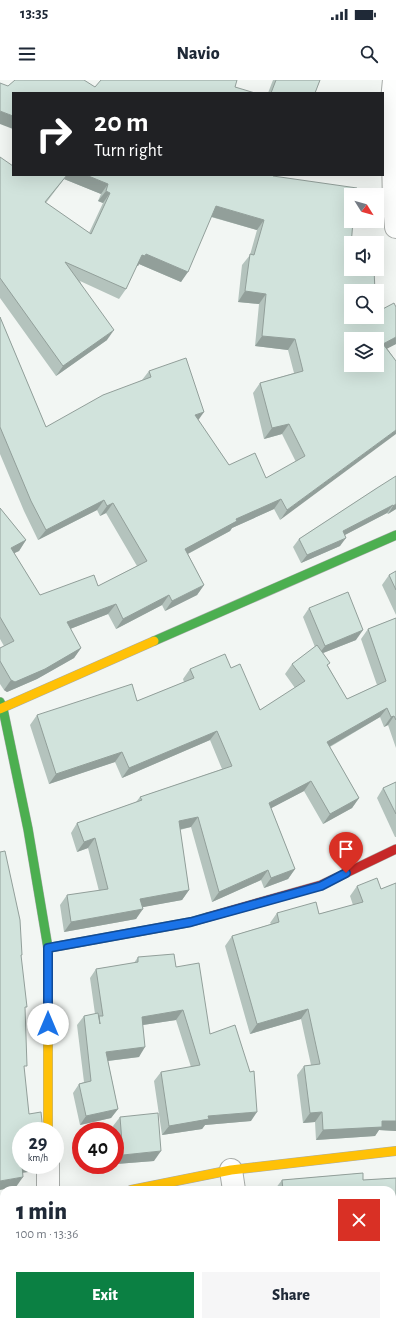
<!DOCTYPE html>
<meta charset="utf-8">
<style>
:root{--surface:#fff;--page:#f6f6f7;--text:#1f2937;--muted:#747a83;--accent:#0b8043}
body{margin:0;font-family:"Alegreya Sans",sans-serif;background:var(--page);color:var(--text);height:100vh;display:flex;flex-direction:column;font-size:15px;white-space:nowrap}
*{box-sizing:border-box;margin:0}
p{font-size:13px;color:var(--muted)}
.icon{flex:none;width:22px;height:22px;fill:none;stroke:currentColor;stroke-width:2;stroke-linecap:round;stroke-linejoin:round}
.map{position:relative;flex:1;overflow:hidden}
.panel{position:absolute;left:0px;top:1106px;width:396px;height:140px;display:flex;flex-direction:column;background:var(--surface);border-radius:12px 12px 0 0;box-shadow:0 4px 16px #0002}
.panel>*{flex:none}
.hud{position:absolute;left:12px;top:12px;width:372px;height:84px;border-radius:0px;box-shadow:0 4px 16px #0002;background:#202124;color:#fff;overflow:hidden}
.needle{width:26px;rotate:127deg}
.buttons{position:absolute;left:344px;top:108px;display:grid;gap:8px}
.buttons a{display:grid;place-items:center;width:40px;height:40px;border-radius:0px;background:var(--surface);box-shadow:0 4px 16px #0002;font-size:20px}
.speed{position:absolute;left:12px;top:1042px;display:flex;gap:8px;font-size:20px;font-weight:700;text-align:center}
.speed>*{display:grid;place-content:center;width:52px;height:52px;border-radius:50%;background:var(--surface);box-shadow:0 4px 16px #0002;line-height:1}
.speed small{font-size:10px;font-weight:400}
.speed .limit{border:6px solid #d22;background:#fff;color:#111}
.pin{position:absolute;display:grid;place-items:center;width:34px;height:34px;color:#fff;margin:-41px -17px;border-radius:50% 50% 50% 0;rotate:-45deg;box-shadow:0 0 4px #0007}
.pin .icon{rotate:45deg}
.me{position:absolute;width:44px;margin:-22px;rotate:0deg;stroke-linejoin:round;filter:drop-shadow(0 0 3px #0008)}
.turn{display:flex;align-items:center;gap:14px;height:84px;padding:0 16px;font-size:18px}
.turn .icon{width:52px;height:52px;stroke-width:2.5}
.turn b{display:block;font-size:28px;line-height:34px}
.round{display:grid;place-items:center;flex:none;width:42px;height:42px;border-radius:0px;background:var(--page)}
.head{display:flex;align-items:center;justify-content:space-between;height:68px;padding:0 16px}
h1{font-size:24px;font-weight:800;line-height:30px}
.button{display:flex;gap:8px;margin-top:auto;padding:8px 16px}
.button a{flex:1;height:46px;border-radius:0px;background:var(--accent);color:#fff;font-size:16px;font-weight:800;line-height:46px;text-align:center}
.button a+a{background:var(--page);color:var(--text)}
.status{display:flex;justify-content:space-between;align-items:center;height:28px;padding:0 20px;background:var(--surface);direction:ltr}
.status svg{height:11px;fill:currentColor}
header{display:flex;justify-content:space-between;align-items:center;height:52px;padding:0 16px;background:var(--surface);font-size:18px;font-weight:800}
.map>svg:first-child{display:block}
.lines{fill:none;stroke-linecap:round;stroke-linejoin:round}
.street-casing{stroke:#a8aca9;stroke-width:24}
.fast-casing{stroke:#a8aca9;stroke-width:10}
.slow-casing{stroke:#a8aca9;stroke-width:10}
.jam-casing{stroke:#a8aca9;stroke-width:10}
.street{stroke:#fdfefd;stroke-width:22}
.fast{stroke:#4caf50;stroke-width:9}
.slow{stroke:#ffc107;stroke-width:9}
.jam{stroke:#c62828;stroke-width:9}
.wall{fill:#b4c3bd;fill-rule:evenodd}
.shaded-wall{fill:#929f9a}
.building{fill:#d1e3dc;stroke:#929f9a;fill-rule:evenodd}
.route-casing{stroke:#114b97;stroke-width:10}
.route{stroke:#1a73e8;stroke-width:7}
</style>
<div class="status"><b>13:35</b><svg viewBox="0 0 49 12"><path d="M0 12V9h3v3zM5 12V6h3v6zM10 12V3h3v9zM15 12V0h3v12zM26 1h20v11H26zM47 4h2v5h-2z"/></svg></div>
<header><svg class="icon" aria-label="menu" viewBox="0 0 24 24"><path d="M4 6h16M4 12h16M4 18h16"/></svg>Navio<svg class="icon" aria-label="search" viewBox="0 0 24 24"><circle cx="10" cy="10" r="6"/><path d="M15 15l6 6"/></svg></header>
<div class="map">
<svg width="396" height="1246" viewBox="0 0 396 1246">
<rect width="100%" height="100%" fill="#f2f6f3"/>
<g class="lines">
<defs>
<g id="street">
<polyline points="394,0 392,20 394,125 396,147"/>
<polyline points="231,1090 234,1110"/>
<polyline points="48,1110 48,1085"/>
<polyline points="0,1130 4,1129"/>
<polyline points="258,1242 258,1246"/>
</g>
<g id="fast">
<polyline points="154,561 396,455"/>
<polyline points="0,622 3,629 28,749 48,868 48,961"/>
<polyline points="48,868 191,842 208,837"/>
</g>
<g id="slow">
<polyline points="0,629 154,561"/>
<polyline points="48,961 48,1051"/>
<polyline points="131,1110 231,1090 396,1071"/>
</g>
<polyline id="jam" points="208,837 321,805 396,769"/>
</defs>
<use href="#street" class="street-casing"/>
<use href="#fast" class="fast-casing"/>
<use href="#slow" class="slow-casing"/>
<use href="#jam" class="jam-casing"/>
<use href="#street" class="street"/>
<use href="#fast" class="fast"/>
<use href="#slow" class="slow"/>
<use href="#jam" class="jam"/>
</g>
<g class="wall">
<polygon points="273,0 320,0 315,13 268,13"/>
<path d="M0 77 13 95 273 96 351 115 350 178 351 211 396 264 387 268 396 281 280 440 274 429 232 448 230 451 188 474 204 505 197 515 165 531 162 525 116 549 108 534 70 549 81 568 74 578 37 599 7 612 4 610 0 604V568L4 566 0 559V428L26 460 19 471 14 473 40 515 98 506 137 486 106 433 100 436 97 430 38 460 24 431 0 374V237L46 347 142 300 149 291 198 340 229 385 266 398 296 382 282 354 264 359 253 313 260 303 294 293 288 270 255 266 259 224 238 222 242 185 250 175 257 150 211 137 181 202 139 184 138 186H136L126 209 119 219 80 201 107 260 56 296 0 218ZM64 99 101 114 98 121 103 123 89 153 46 123Z"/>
<polygon points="377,408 396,429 388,434 387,433 345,455 340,466 301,483 293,467 299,459"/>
<polygon points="396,491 396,535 382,505 389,495"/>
<polygon points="309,528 356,560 323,573 328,586 347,619 377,605 361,559 368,549 396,538 396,668 388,645 384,647 380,637 330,667 359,718 352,728 323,744 304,711 271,728 295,789 288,799 264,808 261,800 212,822 191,747 180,750 189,810 182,820 142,827 136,839 64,852 60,825 67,815 99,811 88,768 77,772 71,753 77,743 136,722 140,717 222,689 210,660 122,698 115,682 49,704 30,645 37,635 137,621 184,602 183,599 190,589 231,588 260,630 295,608 285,594 292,584 315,567 303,537"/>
<polygon points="396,702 396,757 395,757 377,718 383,708"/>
<polygon points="396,803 396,1051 379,1050 375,1056 316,1060 315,1042 303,1043 297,995 304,986 311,985 301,939 250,954 225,866 232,856 271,844 270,843 277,833 319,834 353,825 350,816 357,806 381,809"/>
<polygon points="138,877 176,887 210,954 251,1041 205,1045 202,1049 162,1055 154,1001 161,992 191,987 176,940 143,945 139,977 108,981 118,1029 111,1038 80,1045 73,1013 79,1004 84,1002 77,945 84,936 95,934 90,898 96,889 134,883"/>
<polygon points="120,1037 154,1081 116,1084 115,1067 115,1051 114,1051 113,1046"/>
<polygon points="363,1093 363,1100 396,1098 396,1246 280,1246 280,1242 392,1242 392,1110 275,1110 275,1109 282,1100"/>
<rect x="75" y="1242" width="124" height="4"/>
</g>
<g class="shaded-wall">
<polygon points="0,31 13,36 13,49 0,44"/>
<polygon points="67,95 86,95 108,104 101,114 64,99 38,132"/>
<polygon points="106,111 110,113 103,123 98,121"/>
<polygon points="216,126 264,140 257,150 209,136"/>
<polygon points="146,174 188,192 181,202 139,184 138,186 134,185 142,175"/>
<polygon points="245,211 266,214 259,224 238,222"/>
<polygon points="114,250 107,260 56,296 63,286"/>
<polygon points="262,256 295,259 288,270 255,266"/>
<polygon points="396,257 396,264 377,274 383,264"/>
<polygon points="204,332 197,342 195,335"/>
<polygon points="289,344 282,354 264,359 272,348"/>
<polygon points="396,350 396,354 280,440 287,430"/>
<polygon points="281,419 274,429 232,448 230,451 178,479 185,469 236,439"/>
<polygon points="104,420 97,430 38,460 46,450"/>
<polygon points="113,423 106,433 100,436 107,426"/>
<polygon points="396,424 396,429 388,434 393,426"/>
<polygon points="393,425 387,433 337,459 343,451"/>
<polygon points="346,458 340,466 301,483 307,475"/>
<polygon points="26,460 19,471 4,478 11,468"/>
<polygon points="204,505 197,515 165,531 172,521"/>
<polygon points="169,515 162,525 116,549 123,539"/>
<polygon points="116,524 108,534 60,553 67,542"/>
<polygon points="363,550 356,560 318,575 325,566"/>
<polygon points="81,568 74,578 37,599 7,612 4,610 11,600"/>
<polygon points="387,628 380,637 320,672 327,662"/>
<polygon points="394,636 388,645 384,647 391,637"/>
<polygon points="217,651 210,660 122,698 129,688"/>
<polygon points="122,672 115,682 49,704 56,694"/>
<polygon points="311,701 304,711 262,733 269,723"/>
<polygon points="359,718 352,728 323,744 330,734"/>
<polygon points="198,737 191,747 172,751 179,741"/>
<polygon points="95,758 88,768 77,772 84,762"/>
<polygon points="295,789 288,799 264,808 271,798"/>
<polygon points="268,790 261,800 212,822 219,812"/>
<polygon points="189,810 182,820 133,829 140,819"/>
<polygon points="143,829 136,839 64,852 71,842"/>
<polygon points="308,929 301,939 250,954 257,944"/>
<polygon points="183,930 176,940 136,946 142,937"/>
<polygon points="145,967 139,977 99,982 106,972"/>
<polygon points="118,1029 111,1038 80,1045 86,1036"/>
<polygon points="257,1032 251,1041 205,1045 202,1049 162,1055 169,1046 208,1036"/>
<polygon points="322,1032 315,1042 303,1043 310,1033"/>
<polygon points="382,1041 396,1041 396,1051 379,1050 375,1056 316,1060 323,1050"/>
<polygon points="161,1071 154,1081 116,1084 123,1075"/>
<polygon points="21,1085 40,1085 36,1091 14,1094"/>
<polygon points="23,1097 16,1107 0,1110 0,1101"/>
<polygon points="396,1240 396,1246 381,1246 392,1242"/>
<polygon points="38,1242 50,1242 49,1244"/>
</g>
<g class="building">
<polygon points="15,0 84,0 95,7 101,0 237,0 235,7 255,13 13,13 13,36 0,31 0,3 8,6"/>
<polygon points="276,0 320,0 315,13 271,13"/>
<path d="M0 77 13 86V95H67L45 122 91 154 110 113 106 111 108 104 86 95H274L273 96 357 108 356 115H351V141H353L350 178H351V189H374L375 211H351V237H377V232L394 223 396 227V257L383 264 396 281V350L287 430 281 419 236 439 237 441 185 469 204 505 172 521 169 515 123 539 116 524 67 542 81 568 45 589 15 602 11 600 0 581V568L14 561 0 537V428L26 460 11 468 40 515 94 495 98 506 147 481 113 423 107 426 104 420 46 450 31 421 0 347V237L46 347 103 315 151 297 149 291 186 278 204 332 195 335 229 385 255 373 266 398 305 376 289 344 272 348 260 303 303 291 295 259 262 256 266 214 245 211 250 174 254 175 264 140 216 126 188 192 146 174 145 176 142 175 126 209 65 182 114 250 63 286 0 198ZM351 259H377V285H351Z"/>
<polygon points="396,396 396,424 393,426 393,425 343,451 346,458 307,475 299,459 377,408"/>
<polygon points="396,491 396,510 389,495"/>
<polygon points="348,512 363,550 325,566 309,528"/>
<polygon points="396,538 396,640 394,636 391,637 387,628 327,662 359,718 330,734 311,701 269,723 295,789 271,798 268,790 219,812 198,737 179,741 189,810 140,819 143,829 71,842 67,815 108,809 95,758 84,762 77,743 142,720 140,717 232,686 217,651 129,688 122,672 56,694 37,635 132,604 137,621 194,598 190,589 225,574 231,588 240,584 260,630 305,601 292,584 317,565 330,583 327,585 347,619 386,601 368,549"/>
<polygon points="396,702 396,734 383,708"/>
<polygon points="5,771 20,840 22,875 21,875 27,927 25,927 27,986 24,986 29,1034 41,1032 43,1051 21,1051 21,1085 22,1085 23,1097 0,1101 0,772"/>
<polygon points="377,798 381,809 396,803 396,1041 382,1041 382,1047 323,1050 322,1032 310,1033 304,986 320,984 308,929 257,944 232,856 279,842 277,833 316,822 319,834 363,822 357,806"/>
<polygon points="174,874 176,887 199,883 210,954 235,945 250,992 254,991 257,1032 208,1036 209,1039 169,1046 161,992 200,985 183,930 142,937 145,967 106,972 118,1029 86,1036 79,1004 91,1001 84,936 98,933 100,944 99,936 103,936 96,889 138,882 138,877"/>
<polygon points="158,1033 161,1071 123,1075 120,1037"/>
<polygon points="363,1093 363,1100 396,1098 396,1240 392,1242 392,1110 283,1110 282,1100"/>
<polygon points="4,1150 4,1242 10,1242 10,1246 0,1246 0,1151"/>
<rect x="83" y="1242" width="116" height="4"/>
<polygon points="288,1242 391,1242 381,1246 288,1246"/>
</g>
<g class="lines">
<defs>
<polyline id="route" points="48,944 48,868 191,842 321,806 346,793"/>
</defs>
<use href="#route" class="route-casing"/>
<use href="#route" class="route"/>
</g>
</svg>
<div class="buttons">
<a><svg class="needle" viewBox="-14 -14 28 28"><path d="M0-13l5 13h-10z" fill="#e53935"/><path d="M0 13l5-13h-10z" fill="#747a83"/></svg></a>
<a><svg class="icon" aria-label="sound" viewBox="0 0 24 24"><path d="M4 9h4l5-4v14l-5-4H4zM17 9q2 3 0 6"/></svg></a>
<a><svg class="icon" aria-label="search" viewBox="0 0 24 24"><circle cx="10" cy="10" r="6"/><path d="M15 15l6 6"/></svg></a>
<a><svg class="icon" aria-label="layers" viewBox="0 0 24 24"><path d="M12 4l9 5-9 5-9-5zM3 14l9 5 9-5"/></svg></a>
</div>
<div class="speed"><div>29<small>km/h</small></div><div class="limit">40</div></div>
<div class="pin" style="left:346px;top:793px;background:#d93025"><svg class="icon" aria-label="arrive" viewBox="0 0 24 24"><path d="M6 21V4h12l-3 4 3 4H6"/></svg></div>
<svg class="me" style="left:48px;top:944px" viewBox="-20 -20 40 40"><circle r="19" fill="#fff"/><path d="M0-13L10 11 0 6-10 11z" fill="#1a73e8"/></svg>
<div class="hud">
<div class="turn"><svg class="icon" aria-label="right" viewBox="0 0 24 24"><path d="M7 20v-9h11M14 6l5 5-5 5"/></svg><div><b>20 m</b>Turn right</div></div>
</div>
<section class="panel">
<div class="head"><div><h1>1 min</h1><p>100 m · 13:36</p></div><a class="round" style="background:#d93025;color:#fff"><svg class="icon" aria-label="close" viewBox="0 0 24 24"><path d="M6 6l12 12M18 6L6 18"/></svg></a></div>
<div class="button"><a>Exit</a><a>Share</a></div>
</section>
</div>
